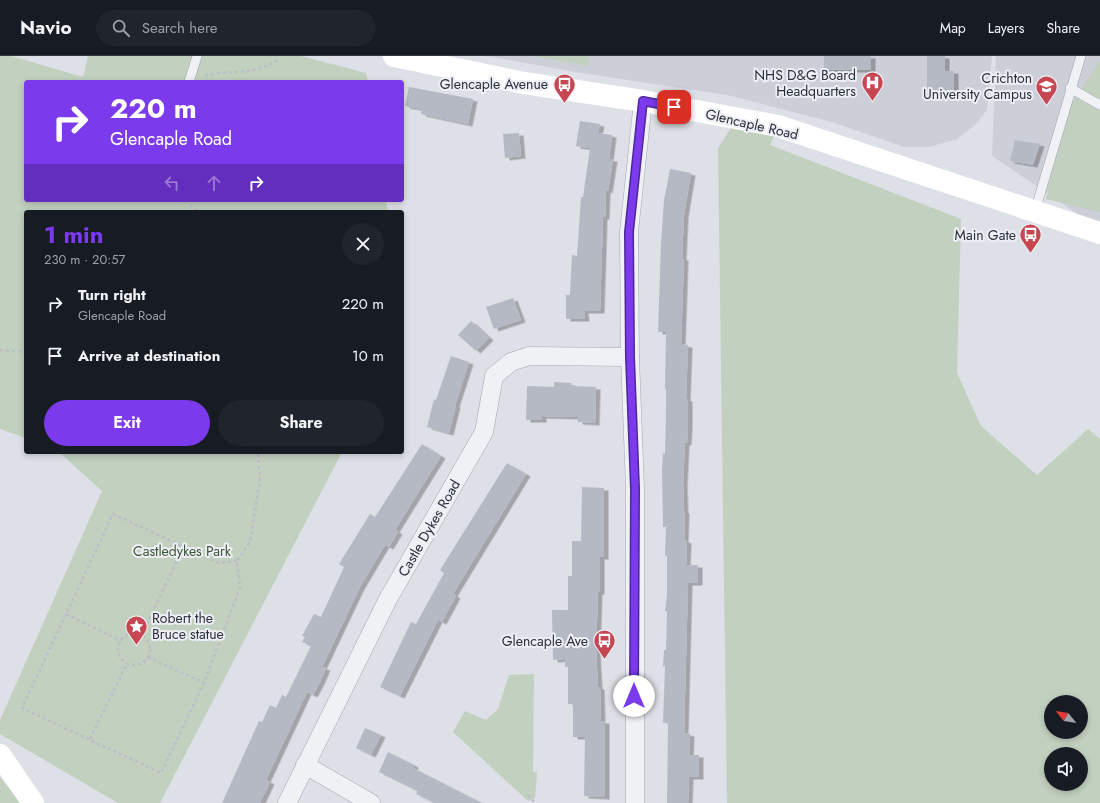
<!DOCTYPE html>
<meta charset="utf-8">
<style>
:root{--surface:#171b24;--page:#20242c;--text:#f1f3f6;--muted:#9ea1a6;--line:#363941;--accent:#7c3aed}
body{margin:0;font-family:Jost,sans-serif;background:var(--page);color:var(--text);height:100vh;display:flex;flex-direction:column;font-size:15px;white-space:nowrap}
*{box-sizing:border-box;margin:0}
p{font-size:13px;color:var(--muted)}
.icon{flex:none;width:22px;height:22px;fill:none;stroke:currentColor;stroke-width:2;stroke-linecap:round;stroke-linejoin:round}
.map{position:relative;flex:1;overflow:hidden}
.panel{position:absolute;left:24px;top:154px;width:380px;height:244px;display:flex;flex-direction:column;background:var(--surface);border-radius:4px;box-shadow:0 2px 6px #0003}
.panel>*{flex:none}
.top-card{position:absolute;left:24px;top:24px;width:380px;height:122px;border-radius:4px;box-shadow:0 2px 6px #0003;background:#7c3aed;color:#fff;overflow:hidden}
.needle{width:26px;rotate:300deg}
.buttons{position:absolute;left:1044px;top:639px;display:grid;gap:8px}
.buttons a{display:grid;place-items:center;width:44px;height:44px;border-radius:50%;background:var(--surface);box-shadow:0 2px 6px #0003;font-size:20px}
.pin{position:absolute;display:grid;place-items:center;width:34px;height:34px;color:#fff;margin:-17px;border-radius:8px;box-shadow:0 2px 6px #0006}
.me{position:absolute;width:44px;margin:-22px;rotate:0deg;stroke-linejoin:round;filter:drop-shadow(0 0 3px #0008)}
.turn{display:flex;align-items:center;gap:14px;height:84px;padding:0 20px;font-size:18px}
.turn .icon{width:52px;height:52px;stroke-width:2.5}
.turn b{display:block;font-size:28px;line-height:34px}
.lanes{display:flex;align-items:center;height:38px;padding:0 20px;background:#0003;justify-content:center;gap:20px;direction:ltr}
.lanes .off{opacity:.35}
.round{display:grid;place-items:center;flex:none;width:42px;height:42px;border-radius:21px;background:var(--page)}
.headline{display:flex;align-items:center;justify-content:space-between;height:68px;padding:0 20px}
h1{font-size:24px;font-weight:700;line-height:30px;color:var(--accent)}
.action{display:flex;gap:8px;margin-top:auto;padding:8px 20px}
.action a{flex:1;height:46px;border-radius:24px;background:var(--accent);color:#fff;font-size:16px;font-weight:700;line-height:46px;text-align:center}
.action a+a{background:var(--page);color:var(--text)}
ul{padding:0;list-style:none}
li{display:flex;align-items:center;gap:12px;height:52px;padding:0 20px}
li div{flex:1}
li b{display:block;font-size:15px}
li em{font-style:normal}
header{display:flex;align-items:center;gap:24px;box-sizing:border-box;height:56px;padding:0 20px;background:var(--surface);border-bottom:1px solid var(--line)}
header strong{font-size:19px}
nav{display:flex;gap:22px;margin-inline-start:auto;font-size:14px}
.search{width:280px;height:36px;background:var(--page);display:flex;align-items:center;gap:10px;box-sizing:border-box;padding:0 14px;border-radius:22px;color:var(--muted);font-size:15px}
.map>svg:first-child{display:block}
.built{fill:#cccfd8}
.green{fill:#c2d0bf;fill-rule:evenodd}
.building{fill:#b5b9c3;filter:url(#shadow)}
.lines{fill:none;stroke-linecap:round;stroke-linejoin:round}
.service-casing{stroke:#a3a7b0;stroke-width:10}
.minor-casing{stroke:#a3a7b0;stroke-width:19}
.path{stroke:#bcbec5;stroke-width:2.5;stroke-dasharray:3 3;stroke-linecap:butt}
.service{stroke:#f0f1f5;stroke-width:9}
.minor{stroke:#f0f1f5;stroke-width:18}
.secondary{stroke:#fff;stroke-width:22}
.route-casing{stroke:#51269a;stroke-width:10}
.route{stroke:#7c3aed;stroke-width:7}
.labels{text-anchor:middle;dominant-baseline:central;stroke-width:4;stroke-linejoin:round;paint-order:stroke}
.poi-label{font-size:14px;fill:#282e3c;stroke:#edeff4;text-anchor:end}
.street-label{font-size:14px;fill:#282e3c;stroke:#edeff4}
.park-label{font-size:14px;fill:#3a5736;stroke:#edeff4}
</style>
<header>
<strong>Navio</strong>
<div class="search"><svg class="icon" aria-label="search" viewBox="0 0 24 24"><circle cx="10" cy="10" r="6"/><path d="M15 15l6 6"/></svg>Search here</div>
<nav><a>Map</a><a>Layers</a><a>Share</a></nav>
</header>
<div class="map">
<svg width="1100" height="747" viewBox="0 0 1100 747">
<defs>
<filter id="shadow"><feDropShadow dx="4.5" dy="2.5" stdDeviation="0" flood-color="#0004"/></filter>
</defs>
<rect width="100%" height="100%" fill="#dde0e6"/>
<g class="built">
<polygon points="488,0 992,0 987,54 975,69 957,83 929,91 904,91 835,67 727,39 581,17"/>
<polygon points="996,0 1100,0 1100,166 1082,161 992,100"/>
</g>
<g class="green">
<polygon points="0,0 11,0 83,21 88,0 301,0 366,17 368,26 26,26 26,144 386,144 388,156 26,156 26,382 0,373"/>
<polygon points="533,0 589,0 588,10"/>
<polygon points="1100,4 1100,156 1046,143 1061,66"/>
<path d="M737 63 778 70 770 89 961 163 957 317 981 370 1037 419 1088 373 1100 383V747H727L718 92ZM1051 646H1081V676H1051ZM1051 698H1081V728H1051Z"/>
<polygon points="59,396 342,396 160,747 118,747 0,678 0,664 102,435"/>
<polygon points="534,618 533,716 537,716 535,742 528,745 453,676 465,655 486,664 498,653 509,619"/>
<polygon points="0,721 21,747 0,747"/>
</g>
<g class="building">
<rect x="824" y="0" width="47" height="14"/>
<polygon points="927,0 945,0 945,15 954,15 954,41 927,41"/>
<polygon points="409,31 473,43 468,68 421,58 422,53 405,50"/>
<polygon points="580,65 600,68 598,77 612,79 609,103 613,103 608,135 606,134 605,161 603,161 600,255 584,255 585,263 566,263 566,239 570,239 572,199 577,200 581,141 583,141 590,92 576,90"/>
<polygon points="519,77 521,100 505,102 503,78"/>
<polygon points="1015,84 1040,88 1033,109 1010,105"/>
<polygon points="670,113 691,117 684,159 682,202 684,202 681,288 688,289 686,343 688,343 688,370 687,387 685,387 683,428 684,455 685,455 684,484 687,485 686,509 698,509 698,527 688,527 684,677 690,678 689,699 699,699 699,721 689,721 688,747 667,747 668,667 663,667 665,610 663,610 664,594 666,594 667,555 665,555 667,539 667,500 665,500 666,471 663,471 662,414 663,397 665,398 666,359 666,333 665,333 666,276 658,276 661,188 664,144"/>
<polygon points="513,242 521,264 494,273 486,251"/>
<polygon points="471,265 489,282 476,295 458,279"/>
<polygon points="451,300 469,306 455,349 456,349 449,377 427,371 434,343 436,344"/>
<polygon points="554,326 571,327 571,330 596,331 595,367 578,366 578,361 542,360 542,364 526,364 527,330 554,331"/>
<polygon points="422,388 441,400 395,474 398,476 389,491 385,489 360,531 322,611 326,612 320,626 313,639 307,636 266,724 270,726 260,747 222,747 259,665 262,666 270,649 276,652 282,639 286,641 311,590 302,586 305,581 302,580 314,558 321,561 344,511 339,508 370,458 375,461"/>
<polygon points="507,407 526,418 453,538 456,540 442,566 438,564 400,640 380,631 411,566 416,568 444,517 440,514"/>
<polygon points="582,431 604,432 604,501 600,501 600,536 598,536 596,594 598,631 600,631 601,665 605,665 605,741 584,740 585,681 573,681 573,648 568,648 568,611 565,611 565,603 553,604 552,554 568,554 568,520 572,520 572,485 581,485"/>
<polygon points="365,672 381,679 371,699 356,692"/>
<polygon points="388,696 414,709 413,712 482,747 435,747 416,738 418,735 379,716"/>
</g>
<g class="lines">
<defs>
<g id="service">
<polyline points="189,26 197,0"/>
<polyline points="1070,32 1100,49"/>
<polyline points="1035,155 1081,0"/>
</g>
<g id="minor">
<polyline points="305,709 371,747"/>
<polyline points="287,747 388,543 484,376 494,320 511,306 529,300 630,301"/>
<polyline points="635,747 635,433 630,301 629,176 643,45"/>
</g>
</defs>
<use href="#service" class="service-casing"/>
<use href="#minor" class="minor-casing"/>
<g class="path">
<path d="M205 19C231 14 252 20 276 5L277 0"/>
<polyline points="186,144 197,156"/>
<polyline points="0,294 26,296"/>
<polyline points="237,505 219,507 113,458 22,652 161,717 204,627 240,532 237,505 250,486 260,424 258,396"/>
<polyline points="66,558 121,585"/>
<circle cx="134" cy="593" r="16"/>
<polyline points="142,579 183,491"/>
<polyline points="148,601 204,627"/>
<polyline points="90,683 127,607"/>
<polyline points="528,739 535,747"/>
</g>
<use href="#service" class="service"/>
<use href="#minor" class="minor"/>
<g class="secondary">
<polyline points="394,0 524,27 643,45 778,70 1100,177"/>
<polyline points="0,699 33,747"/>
</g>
</g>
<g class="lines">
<defs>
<polyline id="route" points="634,640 635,433 630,301 629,176 643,45 674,51"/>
</defs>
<use href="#route" class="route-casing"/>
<use href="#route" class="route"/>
</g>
<defs>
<symbol id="hospital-pin" viewBox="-11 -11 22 30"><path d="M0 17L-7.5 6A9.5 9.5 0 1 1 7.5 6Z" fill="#c64751" stroke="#edeff4"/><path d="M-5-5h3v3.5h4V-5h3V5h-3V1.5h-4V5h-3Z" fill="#fff"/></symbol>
<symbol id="bus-pin" viewBox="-11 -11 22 30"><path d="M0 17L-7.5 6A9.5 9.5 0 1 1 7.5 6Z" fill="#c64751" stroke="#edeff4"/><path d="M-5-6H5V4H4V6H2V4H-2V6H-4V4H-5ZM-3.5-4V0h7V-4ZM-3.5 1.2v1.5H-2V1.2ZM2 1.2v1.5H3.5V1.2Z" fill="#fff"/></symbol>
<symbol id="university-pin" viewBox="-11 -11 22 30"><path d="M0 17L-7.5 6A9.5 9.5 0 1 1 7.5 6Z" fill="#c64751" stroke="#edeff4"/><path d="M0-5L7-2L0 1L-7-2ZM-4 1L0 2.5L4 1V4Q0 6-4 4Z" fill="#fff"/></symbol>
<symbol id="sight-pin" viewBox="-11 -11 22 30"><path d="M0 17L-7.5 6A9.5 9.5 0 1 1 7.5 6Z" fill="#c64751" stroke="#edeff4"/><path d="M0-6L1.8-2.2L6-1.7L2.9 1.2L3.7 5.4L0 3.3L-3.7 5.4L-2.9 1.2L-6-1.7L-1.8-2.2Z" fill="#fff"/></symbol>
</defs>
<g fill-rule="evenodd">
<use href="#hospital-pin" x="860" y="14" width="25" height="34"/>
<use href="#bus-pin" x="552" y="16" width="25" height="34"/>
<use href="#university-pin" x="1034" y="18" width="25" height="34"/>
<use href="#bus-pin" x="1018" y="166" width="25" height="34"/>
<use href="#sight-pin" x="124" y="558" width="25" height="34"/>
<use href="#bus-pin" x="592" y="572" width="25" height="34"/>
</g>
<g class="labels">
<g class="poi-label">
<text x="856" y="19">NHS D&amp;G Board<tspan x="856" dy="16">Headquarters</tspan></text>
<text x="1032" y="22">Crichton<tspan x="1032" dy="16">University Campus</tspan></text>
<text x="548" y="28">Glencaple Avenue</text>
<text x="1016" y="179">Main Gate</text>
<text x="152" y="562" text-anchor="start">Robert the<tspan x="152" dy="16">Bruce statue</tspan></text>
<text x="588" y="585">Glencaple Ave</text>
</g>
<g class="street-label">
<text transform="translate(752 68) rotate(13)">Glencaple Road</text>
<text transform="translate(429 472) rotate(-60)">Castle Dykes Road</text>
</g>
<g class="park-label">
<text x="182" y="495">Castledykes Park</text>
</g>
</g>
</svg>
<div class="buttons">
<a><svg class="needle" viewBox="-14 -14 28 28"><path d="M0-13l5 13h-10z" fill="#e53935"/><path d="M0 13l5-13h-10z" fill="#9ea1a6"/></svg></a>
<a><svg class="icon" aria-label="sound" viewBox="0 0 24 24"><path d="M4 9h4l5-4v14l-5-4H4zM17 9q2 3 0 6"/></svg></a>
</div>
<div class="pin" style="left:674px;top:51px;background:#d93025"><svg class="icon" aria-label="arrive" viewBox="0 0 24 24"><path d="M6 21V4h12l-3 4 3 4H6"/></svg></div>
<svg class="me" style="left:634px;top:640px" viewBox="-20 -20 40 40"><circle r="19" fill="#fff"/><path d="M0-13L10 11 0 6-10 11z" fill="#7c3aed"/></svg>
<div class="top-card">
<div class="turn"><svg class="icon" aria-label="right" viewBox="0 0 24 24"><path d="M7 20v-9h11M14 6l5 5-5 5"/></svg><div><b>220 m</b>Glencaple Road</div></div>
<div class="lanes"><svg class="icon off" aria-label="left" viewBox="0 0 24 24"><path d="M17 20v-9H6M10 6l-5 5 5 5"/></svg><svg class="icon off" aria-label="ahead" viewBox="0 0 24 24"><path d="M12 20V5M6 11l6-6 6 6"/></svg><svg class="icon" aria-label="right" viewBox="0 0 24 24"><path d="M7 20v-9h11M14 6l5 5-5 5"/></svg></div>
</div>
<section class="panel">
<div class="headline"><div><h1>1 min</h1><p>230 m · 20:57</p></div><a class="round"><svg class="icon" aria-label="close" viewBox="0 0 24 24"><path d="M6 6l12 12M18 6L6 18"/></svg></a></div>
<ul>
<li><svg class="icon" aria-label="right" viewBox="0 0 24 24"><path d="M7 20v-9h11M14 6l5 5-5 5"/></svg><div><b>Turn right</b><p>Glencaple Road</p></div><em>220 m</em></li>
<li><svg class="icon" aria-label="arrive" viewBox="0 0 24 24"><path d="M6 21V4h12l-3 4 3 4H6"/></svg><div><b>Arrive at destination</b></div><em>10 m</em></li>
</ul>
<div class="action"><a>Exit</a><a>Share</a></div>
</section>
</div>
